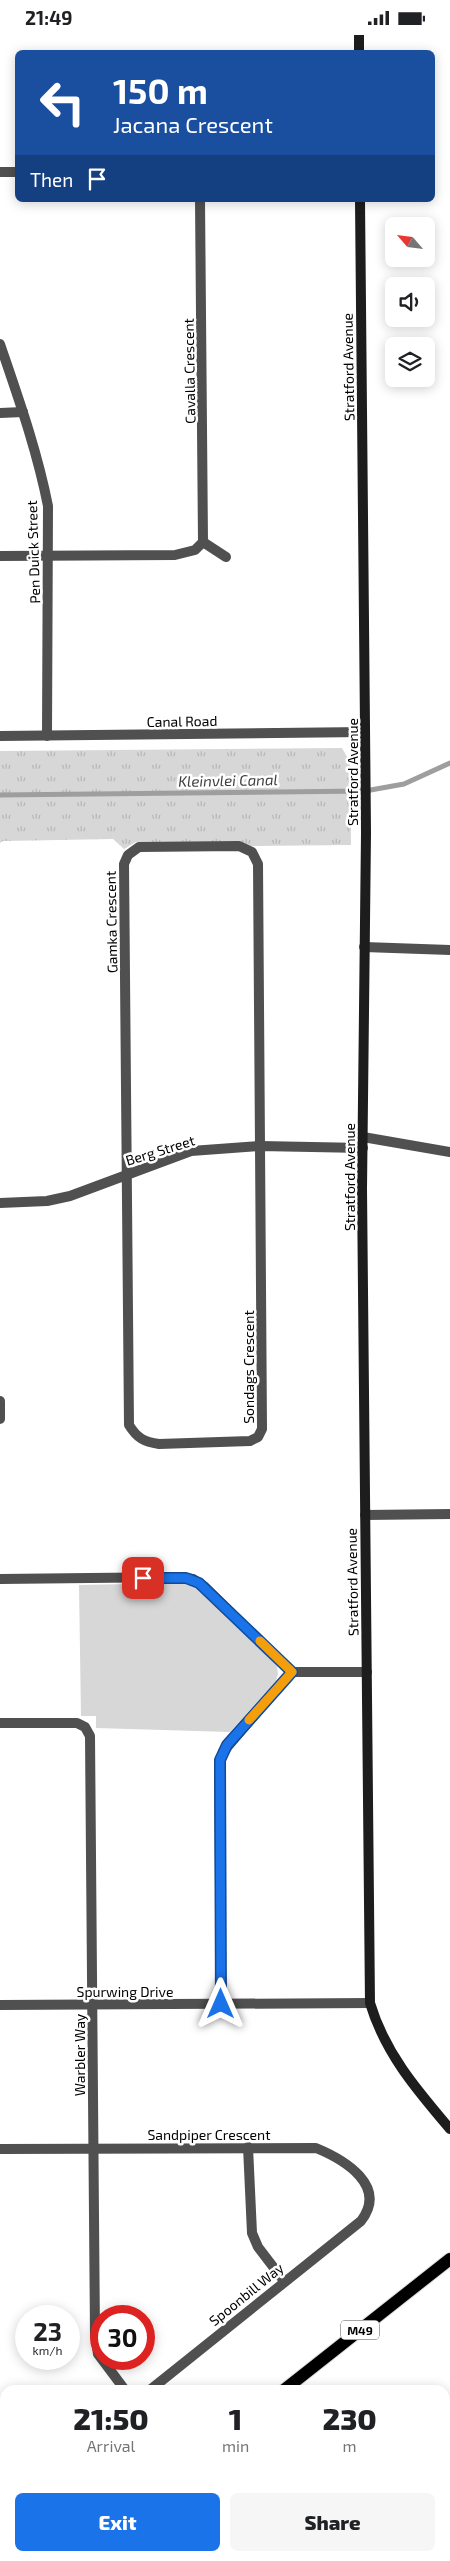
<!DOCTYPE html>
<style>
:root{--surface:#fff;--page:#f6f6f6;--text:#202124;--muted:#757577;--accent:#1a73e8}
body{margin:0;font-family:"Exo 2",sans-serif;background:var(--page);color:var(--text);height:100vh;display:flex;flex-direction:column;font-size:19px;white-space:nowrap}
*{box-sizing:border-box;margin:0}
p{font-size:16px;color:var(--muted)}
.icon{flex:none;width:28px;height:28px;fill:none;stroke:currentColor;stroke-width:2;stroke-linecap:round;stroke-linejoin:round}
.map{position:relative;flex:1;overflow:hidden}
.panel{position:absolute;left:0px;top:2350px;width:450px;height:176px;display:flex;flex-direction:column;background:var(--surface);border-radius:15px 15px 0 0;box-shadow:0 2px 12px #0003}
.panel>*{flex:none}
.hud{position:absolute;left:15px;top:15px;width:420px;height:152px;border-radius:8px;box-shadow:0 2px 12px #0003;background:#1a4fa0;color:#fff;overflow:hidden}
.needle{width:32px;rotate:298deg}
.buttons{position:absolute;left:385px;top:182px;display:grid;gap:10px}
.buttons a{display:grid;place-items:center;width:50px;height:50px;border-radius:8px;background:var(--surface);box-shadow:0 2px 12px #0003;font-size:25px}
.speed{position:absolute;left:15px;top:2270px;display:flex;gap:10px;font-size:25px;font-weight:700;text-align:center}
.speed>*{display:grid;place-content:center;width:65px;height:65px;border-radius:50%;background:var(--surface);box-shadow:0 2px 12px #0003;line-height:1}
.speed small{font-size:12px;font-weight:400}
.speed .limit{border:8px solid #d22;background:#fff;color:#111}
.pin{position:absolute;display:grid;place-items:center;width:42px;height:42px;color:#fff;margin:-21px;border-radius:10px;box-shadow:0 2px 8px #0006}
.me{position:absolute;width:55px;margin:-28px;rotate:0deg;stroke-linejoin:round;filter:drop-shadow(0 0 4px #0008)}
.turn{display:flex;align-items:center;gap:18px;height:105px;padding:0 15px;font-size:22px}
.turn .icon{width:65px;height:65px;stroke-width:2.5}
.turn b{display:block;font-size:35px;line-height:42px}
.then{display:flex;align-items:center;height:48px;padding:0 15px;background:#0003;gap:10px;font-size:19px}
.eta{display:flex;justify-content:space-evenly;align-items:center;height:85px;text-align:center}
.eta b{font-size:30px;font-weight:800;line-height:35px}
.cta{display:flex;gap:10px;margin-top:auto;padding:10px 15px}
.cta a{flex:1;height:58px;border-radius:8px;background:var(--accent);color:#fff;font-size:20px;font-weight:800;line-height:58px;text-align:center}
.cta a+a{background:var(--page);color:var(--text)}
.status{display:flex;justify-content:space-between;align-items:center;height:35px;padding:0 25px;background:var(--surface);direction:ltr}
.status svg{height:14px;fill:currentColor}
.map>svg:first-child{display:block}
.grass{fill:url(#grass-tufts)}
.park{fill:#d7d7d7}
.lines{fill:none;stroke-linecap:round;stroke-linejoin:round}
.stream{stroke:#9e9e9e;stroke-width:5}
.primary-casing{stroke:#dbdbdb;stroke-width:14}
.street{stroke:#505050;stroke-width:10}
.secondary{stroke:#1d1d1d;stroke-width:10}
.primary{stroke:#000;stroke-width:12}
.route-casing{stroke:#114b97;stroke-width:12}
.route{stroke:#1a73e8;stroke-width:9}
.slow{stroke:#f59e0b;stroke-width:9}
.labels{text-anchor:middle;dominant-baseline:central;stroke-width:5;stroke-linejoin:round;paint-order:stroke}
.shield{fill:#fff;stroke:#4c4c4c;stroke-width:1}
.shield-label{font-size:12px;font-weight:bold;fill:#000}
.street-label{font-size:14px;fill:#000;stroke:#fff}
.water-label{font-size:15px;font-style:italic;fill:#3f3f3f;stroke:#fff}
</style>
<div class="status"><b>21:49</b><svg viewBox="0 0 49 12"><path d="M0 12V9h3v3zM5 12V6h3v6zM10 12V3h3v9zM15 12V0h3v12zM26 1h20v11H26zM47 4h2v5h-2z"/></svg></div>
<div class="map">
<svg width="450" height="2526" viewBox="0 0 450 2526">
<defs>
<pattern id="grass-tufts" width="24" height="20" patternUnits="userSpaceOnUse" patternTransform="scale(1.25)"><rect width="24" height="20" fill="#d7d7d7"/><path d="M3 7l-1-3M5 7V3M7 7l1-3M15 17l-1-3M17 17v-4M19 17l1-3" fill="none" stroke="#b7b7b7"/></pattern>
</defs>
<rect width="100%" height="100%" fill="#fff"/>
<polygon class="grass" points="342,713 350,727 351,810 249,811 234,807 136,807 124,814 113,804 3,806 0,808 0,716"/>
<polygon class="park" points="181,1548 192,1550 201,1556 277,1631 278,1639 276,1646 230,1697 96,1693 96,1681 81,1681 79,1550"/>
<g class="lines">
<polyline class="stream" points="0,760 365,756 404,749 450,728"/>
<defs>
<g id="primary">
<polyline points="284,2355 450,2224"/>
<polyline points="70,2526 76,2521"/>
</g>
</defs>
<use href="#primary" class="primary-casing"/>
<g class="street">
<polyline points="0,137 18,137"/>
<path d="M0 309C18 362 37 415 48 471L47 701"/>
<polyline points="0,378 23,377"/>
<polyline points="203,507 226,522"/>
<polyline points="0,521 175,520 195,515 203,507 200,165"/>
<polyline points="0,701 365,697"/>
<path d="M239 811 252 817 258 829 262 1394 258 1402 250 1406 159 1409C144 1407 137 1403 129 1390L124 829 128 820 139 812Z"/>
<polyline points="364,912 450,915"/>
<polyline points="363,1102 450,1117"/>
<polyline points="0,1168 47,1166 70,1161 191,1116 260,1111 363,1113"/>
<polyline points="0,1366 0,1384"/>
<polyline points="365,1480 450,1479"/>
<polyline points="0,1544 179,1542 193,1544 205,1552 291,1637"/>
<polyline points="0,1688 77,1688 85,1692 90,1701 95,2300 98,2319 125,2355"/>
<polyline points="221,1969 219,1733 223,1717 291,1637 367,1637"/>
<polyline points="0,1970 370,1968"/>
<polyline points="248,2112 252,2198 258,2212 284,2246"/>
<path d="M0 2114 316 2113C345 2125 388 2151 361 2186L150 2355"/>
<polyline points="0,2446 5,2451"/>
</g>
<g class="secondary">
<polyline points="359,0 359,18"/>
<path d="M360 165 366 798 362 1154 370 1968C385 2018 416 2054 450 2094"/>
</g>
<use href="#primary" class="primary"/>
</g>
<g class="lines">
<defs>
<polyline id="route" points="143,1543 186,1543 199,1548 292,1637 227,1710 220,1725 221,1969"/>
</defs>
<use href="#route" class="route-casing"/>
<use href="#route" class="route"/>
<polyline class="slow" points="249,1685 292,1637 260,1606"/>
</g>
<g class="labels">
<rect class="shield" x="341" y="2285.5" width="38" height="19" rx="4"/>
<g class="shield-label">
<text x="360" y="2295">M49</text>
</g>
<g class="street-label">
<text transform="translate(348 332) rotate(-91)">Stratford Avenue</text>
<text transform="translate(189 336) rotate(-91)">Cavalla Crescent</text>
<text transform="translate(33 517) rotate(-92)">Pen Duick Street</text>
<text transform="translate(182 686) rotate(-1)">Canal Road</text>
<text transform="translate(352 737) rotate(-90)">Stratford Avenue</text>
<text transform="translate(111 887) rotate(-91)">Gamka Crescent</text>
<text transform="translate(160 1115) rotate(-17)">Berg Street</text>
<text transform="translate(349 1142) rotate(-90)">Stratford Avenue</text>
<text transform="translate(248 1332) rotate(-90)">Sondags Crescent</text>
<text transform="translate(352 1547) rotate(-91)">Stratford Avenue</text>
<text x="125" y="1956">Spurwing Drive</text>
<text transform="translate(79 2020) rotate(-90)">Warbler Way</text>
<text x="209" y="2099">Sandpiper Crescent</text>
<text transform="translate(246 2259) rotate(-39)">Spoonbill Way</text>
</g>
<g class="water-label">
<text transform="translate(228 745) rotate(-1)">Kleinvlei Canal</text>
</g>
</g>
</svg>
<div class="buttons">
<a><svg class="needle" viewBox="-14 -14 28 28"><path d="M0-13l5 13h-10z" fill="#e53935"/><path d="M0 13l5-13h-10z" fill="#757577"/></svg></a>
<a><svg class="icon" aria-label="sound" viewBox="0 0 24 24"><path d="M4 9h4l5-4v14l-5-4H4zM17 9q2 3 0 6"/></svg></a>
<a><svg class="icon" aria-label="layers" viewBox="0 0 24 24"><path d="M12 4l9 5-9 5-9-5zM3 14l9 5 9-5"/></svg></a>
</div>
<div class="speed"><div>23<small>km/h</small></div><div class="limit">30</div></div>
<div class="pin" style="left:143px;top:1543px;background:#d93025"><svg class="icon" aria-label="arrive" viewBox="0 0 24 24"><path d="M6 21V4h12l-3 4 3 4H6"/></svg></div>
<svg class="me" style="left:221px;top:1969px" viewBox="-20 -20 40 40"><path d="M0-17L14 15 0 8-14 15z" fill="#1a73e8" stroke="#fff" stroke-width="4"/></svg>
<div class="hud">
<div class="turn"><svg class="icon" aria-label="left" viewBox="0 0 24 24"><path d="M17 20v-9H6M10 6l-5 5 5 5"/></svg><div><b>150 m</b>Jacana Crescent</div></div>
<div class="then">Then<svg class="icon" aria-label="arrive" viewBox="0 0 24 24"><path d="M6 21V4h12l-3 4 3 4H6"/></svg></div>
</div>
<section class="panel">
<div class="eta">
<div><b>21:50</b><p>Arrival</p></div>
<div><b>1</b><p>min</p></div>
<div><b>230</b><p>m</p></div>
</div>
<div class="cta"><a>Exit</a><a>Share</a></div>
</section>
</div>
